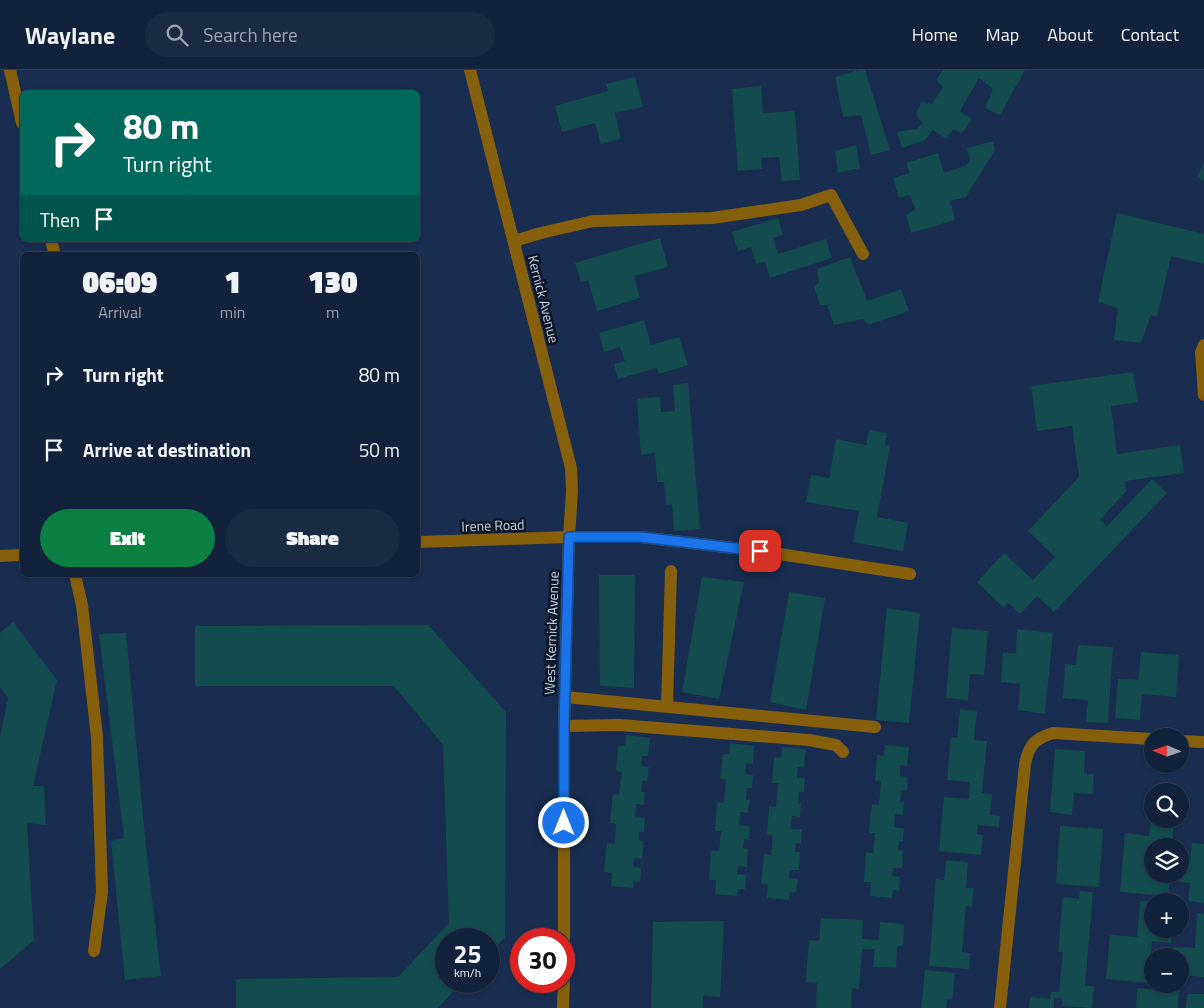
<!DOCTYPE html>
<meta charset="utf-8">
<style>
:root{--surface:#12223c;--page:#1b2a43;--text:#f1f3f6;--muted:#9ca4af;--line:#313f56;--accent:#0b8043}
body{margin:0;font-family:"Titillium Web",sans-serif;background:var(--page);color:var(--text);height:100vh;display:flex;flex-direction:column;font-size:19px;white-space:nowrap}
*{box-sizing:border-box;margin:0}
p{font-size:16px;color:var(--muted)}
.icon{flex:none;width:28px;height:28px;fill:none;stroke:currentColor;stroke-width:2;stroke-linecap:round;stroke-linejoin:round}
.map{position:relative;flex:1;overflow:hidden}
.details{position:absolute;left:20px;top:182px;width:400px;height:325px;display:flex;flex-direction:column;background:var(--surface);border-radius:8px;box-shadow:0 1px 4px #0004,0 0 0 1px var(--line)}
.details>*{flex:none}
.guide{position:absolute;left:20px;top:20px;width:400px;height:152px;border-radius:8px;box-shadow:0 1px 4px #0004,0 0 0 1px var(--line);background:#00695c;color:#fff;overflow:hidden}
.needle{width:32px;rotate:272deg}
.controls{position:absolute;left:1144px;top:658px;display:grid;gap:10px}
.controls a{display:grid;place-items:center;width:45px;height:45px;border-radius:50%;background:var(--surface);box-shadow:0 1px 4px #0004,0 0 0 1px var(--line);font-size:25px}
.speed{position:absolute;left:435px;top:858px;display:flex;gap:10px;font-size:25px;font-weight:700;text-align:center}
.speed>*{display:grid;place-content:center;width:65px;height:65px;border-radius:50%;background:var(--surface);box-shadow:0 1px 4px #0004,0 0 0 1px var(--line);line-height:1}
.speed small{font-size:12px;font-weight:400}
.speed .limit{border:8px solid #d22;background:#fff;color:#111}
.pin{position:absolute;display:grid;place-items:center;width:42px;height:42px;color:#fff;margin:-21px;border-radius:10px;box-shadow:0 2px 8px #0006}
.me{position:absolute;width:55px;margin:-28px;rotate:0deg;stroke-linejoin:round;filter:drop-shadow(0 0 4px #0008)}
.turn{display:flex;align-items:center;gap:18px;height:105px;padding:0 20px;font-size:22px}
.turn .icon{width:65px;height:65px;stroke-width:2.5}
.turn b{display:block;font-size:35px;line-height:42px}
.then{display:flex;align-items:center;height:48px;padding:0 20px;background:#0003;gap:10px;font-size:19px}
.eta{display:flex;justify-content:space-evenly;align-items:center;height:85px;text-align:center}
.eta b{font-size:30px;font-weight:800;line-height:35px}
.button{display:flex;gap:10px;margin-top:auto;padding:10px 20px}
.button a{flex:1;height:58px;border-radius:30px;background:var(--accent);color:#fff;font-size:20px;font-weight:800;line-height:58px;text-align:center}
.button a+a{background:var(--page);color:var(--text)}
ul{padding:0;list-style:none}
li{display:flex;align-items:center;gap:15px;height:75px;padding:0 20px}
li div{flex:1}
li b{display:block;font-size:19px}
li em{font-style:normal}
header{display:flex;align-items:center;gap:30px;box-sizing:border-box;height:70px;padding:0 25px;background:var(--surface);border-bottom:1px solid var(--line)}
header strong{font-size:24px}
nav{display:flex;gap:28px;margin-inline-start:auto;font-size:18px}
.search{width:350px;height:45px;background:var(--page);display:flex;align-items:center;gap:12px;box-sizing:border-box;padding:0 18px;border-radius:28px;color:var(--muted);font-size:19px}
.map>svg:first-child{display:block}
.building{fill:#144b4e}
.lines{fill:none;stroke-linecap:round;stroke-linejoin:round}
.minor{stroke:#855f0c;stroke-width:12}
.route-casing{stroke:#114b97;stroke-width:12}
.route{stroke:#1a73e8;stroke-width:9}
.labels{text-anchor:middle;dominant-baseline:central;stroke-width:5;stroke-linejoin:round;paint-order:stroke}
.street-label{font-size:14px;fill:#c5d3ea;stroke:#0c1625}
</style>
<header>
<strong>Waylane</strong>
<div class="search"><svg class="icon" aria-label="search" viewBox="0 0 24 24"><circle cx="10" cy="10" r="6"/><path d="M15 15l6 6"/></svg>Search here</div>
<nav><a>Home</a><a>Map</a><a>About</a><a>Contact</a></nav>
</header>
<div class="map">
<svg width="1204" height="938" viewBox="0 0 1204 938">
<rect width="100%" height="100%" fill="#182d50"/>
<g class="building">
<polygon points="859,0 865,0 890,80 871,85 861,45 843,47 835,7"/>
<polygon points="943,0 1025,0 1000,45 985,38 993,19 979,8 960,41 972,49 962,63 953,59 946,69 933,60 925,70 902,78 897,62 917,59 922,53 916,45 921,32 932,34 943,17 936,10"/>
<polygon points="635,7 643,37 615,43 621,69 601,74 595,53 562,62 555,36 608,21 606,14"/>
<polygon points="761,16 763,43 795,41 800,110 782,111 779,87 761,88 762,99 738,101 732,19"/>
<polygon points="993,71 995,80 966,127 950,131 955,150 911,163 906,145 915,139 910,125 899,128 893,108 910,103 906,93 938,83 944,103 965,96 970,91 967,78"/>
<polygon points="856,75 860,98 838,103 835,81"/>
<polygon points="1204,92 1204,111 1197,107"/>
<polygon points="1117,143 1204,164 1204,194 1171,186 1157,247 1151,245 1141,273 1114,270 1118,238 1098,232"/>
<polygon points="778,148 783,165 773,168 778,184 826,169 832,188 770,208 765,192 756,194 751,177 738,181 732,162"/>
<polygon points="660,168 668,197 634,206 640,228 597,241 588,210 581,212 575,193"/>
<polygon points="850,187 867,231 901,219 909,241 868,255 863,249 834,255 827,235 820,235 814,217 819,212 817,199"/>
<polygon points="644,250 651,275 679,267 688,295 659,304 657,298 618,309 614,294 625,291 620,277 604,282 599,263"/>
<polygon points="1133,302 1138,332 1111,336 1117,384 1180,375 1184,403 1125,411 1126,421 1100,450 1107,456 1152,409 1167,423 1054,542 1037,526 1020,544 1008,533 1004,538 977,512 1004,483 1033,510 1055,487 1028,461 1079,407 1072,356 1037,361 1031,316"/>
<polygon points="688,313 700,459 674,461 672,434 666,435 664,412 657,412 655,383 641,385 637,329 660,327 661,342 675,341 673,315"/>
<polygon points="869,360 887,363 885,375 890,376 877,447 908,453 903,481 853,472 859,441 806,432 811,405 829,408 836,369 866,375"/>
<polygon points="599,505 635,505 634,618 600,616"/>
<polygon points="702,507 744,512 719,629 682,622"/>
<polygon points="789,522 825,528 806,640 770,632"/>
<polygon points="887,538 920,543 909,653 876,650"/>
<polygon points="13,552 57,610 33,716 44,716 46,755 27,753 34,870 0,899 0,667 8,628 0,617 0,563"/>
<polygon points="428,555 506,642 505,867 489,884 489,869 446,869 446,911 463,911 438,938 236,938 236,909 398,907 449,853 443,675 394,616 195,616 195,556"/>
<polygon points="952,558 988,561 984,605 970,604 968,630 946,628"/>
<polygon points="1017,559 1053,563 1045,644 1018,640 1020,614 1001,612 1003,583 1016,583"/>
<polygon points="126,563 146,778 161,906 125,910 111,771 124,768 99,564"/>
<polygon points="1078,575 1113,577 1108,653 1086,652 1088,630 1063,628 1065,594 1076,595"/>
<polygon points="1141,582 1179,585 1176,627 1142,624 1140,650 1115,648 1118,609 1138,610"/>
<polygon points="960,639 977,641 974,670 987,671 982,723 992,724 990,745 1000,746 999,757 978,755 977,764 983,765 981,785 939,781 944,727 969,729 970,712 947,710 951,667 957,668"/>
<polygon points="626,665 650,668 648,686 642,686 641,696 649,697 647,711 642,710 641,722 645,722 644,735 636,734 635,747 645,748 644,762 639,762 639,770 644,771 642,789 634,788 633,797 641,798 640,812 633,811 633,818 611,816 612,803 604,802 607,773 615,774 616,754 610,753 613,724 619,725 622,702 616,701 618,676 625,676"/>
<polygon points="730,673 754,676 753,694 746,693 745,704 753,705 752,718 747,718 746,730 750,729 748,743 740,742 739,755 750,756 749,770 744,769 743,778 748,779 747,797 738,796 737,804 746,805 745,819 738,819 737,826 715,824 716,810 709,810 711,781 719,781 721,761 715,761 717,732 724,733 726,709 720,709 723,684 729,684"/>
<polygon points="885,675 909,677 907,696 900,695 900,706 908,707 907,720 902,720 900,732 904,731 903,745 895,744 894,757 904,758 903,772 899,771 898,780 903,781 902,798 893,798 892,806 900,807 899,821 893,820 892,828 870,826 871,812 864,812 866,782 873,783 875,763 869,763 872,734 879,735 881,711 875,711 877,685 884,686"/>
<polygon points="782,677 806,679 804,698 798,697 797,708 805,708 804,722 799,722 798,734 801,733 800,747 792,746 791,759 802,759 801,774 796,773 795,782 800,782 799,800 790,800 789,808 798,809 796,823 790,822 789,830 767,828 768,814 761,814 764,784 771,785 773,765 767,765 769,736 776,737 778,713 772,713 774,687 781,688"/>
<polygon points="1055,679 1085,681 1084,703 1094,705 1093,724 1074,723 1072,745 1050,742"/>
<polygon points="1151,749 1174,749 1172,776 1152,776 1152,804 1170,804 1168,826 1120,822 1125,763 1149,766"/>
<polygon points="1060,756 1103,759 1099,817 1056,814"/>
<polygon points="1192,773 1204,774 1204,833 1188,831 1190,813 1179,812 1181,790 1190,791"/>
<polygon points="946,790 968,792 966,818 974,818 972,837 966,836 962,882 970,883 969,899 929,896 936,809 944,810"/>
<polygon points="1080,821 1093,822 1085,916 1094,916 1092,938 1062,936 1063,929 1054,928 1054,938 1029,938 1030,927 1050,929 1051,922 1059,922 1063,882 1058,882 1063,827 1079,829"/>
<polygon points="1140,831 1152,832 1152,859 1172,859 1171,873 1152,871 1148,913 1106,909 1110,865 1137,867"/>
<polygon points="1197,843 1204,844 1204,907 1180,905 1180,886 1173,886 1173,877 1195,878"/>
<polygon points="821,848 863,850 862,869 879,870 880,852 904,854 903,876 897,876 896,898 873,897 875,879 862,879 859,919 852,918 851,938 816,938 817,913 806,912 809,870 819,871"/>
<polygon points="724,851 720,927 703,926 703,938 651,938 653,852"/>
<polygon points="925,900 955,903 952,930 947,929 946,938 921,938"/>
<polygon points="1137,918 1179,921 1178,938 1136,938"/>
<polygon points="1187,924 1204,924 1204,938 1186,938"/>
</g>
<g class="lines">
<g class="minor">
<polyline points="10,0 22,53"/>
<polyline points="470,0 571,398 572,421 569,467 564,656 564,869"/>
<polyline points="51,170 55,185"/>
<polyline points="514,171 541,163 593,151 712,148 801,135 831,125 863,184"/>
<polyline points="1204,275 1201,282 1204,325"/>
<polyline points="418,472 569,467 640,467 760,481 910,504"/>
<polyline points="0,486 22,485"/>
<polyline points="75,505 82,535 97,667 102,822 94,881"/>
<polyline points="565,627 875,657"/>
<polyline points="667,636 671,501"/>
<polyline points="564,656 620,655 809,670 836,675 843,682"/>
<polyline points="1180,671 1202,672"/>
<polyline points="563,938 564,911"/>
<path d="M1000 938 1025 694C1029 675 1034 669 1053 663L1152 669"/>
</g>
</g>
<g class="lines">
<defs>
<polyline id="route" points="564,753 564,656 569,467 640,467 760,481"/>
</defs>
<use href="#route" class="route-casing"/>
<use href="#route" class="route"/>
</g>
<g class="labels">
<g class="street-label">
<text transform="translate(544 229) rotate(76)">Kernick Avenue</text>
<text transform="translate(493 455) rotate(-2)">Irene Road</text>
<text transform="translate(551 563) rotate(-88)">West Kernick Avenue</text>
</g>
</g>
</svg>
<div class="controls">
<a><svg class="needle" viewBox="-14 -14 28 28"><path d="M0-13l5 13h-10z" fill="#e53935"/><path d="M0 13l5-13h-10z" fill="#9ca4af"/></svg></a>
<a><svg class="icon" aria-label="search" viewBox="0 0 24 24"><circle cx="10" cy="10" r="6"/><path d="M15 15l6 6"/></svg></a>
<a><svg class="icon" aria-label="layers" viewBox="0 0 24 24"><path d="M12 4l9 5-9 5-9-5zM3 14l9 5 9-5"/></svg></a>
<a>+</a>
<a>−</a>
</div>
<div class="speed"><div>25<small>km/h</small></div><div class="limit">30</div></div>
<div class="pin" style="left:760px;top:481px;background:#d93025"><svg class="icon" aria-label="arrive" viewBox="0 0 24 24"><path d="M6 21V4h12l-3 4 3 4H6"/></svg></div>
<svg class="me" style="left:564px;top:753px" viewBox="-20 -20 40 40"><circle r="17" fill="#1a73e8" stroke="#fff" stroke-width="3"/><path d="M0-11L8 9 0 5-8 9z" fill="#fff"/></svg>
<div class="guide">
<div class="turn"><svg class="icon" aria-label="right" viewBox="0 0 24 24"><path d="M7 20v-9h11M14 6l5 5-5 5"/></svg><div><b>80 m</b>Turn right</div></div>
<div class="then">Then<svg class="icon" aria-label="arrive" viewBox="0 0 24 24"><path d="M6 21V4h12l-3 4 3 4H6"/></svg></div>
</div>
<section class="details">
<div class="eta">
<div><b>06:09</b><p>Arrival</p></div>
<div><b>1</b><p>min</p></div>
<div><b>130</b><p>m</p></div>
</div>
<ul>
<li><svg class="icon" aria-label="right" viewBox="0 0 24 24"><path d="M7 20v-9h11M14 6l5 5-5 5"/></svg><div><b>Turn right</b></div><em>80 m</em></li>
<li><svg class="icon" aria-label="arrive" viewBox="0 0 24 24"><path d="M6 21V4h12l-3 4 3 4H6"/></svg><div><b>Arrive at destination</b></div><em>50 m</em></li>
</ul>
<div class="button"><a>Exit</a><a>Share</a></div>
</section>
</div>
